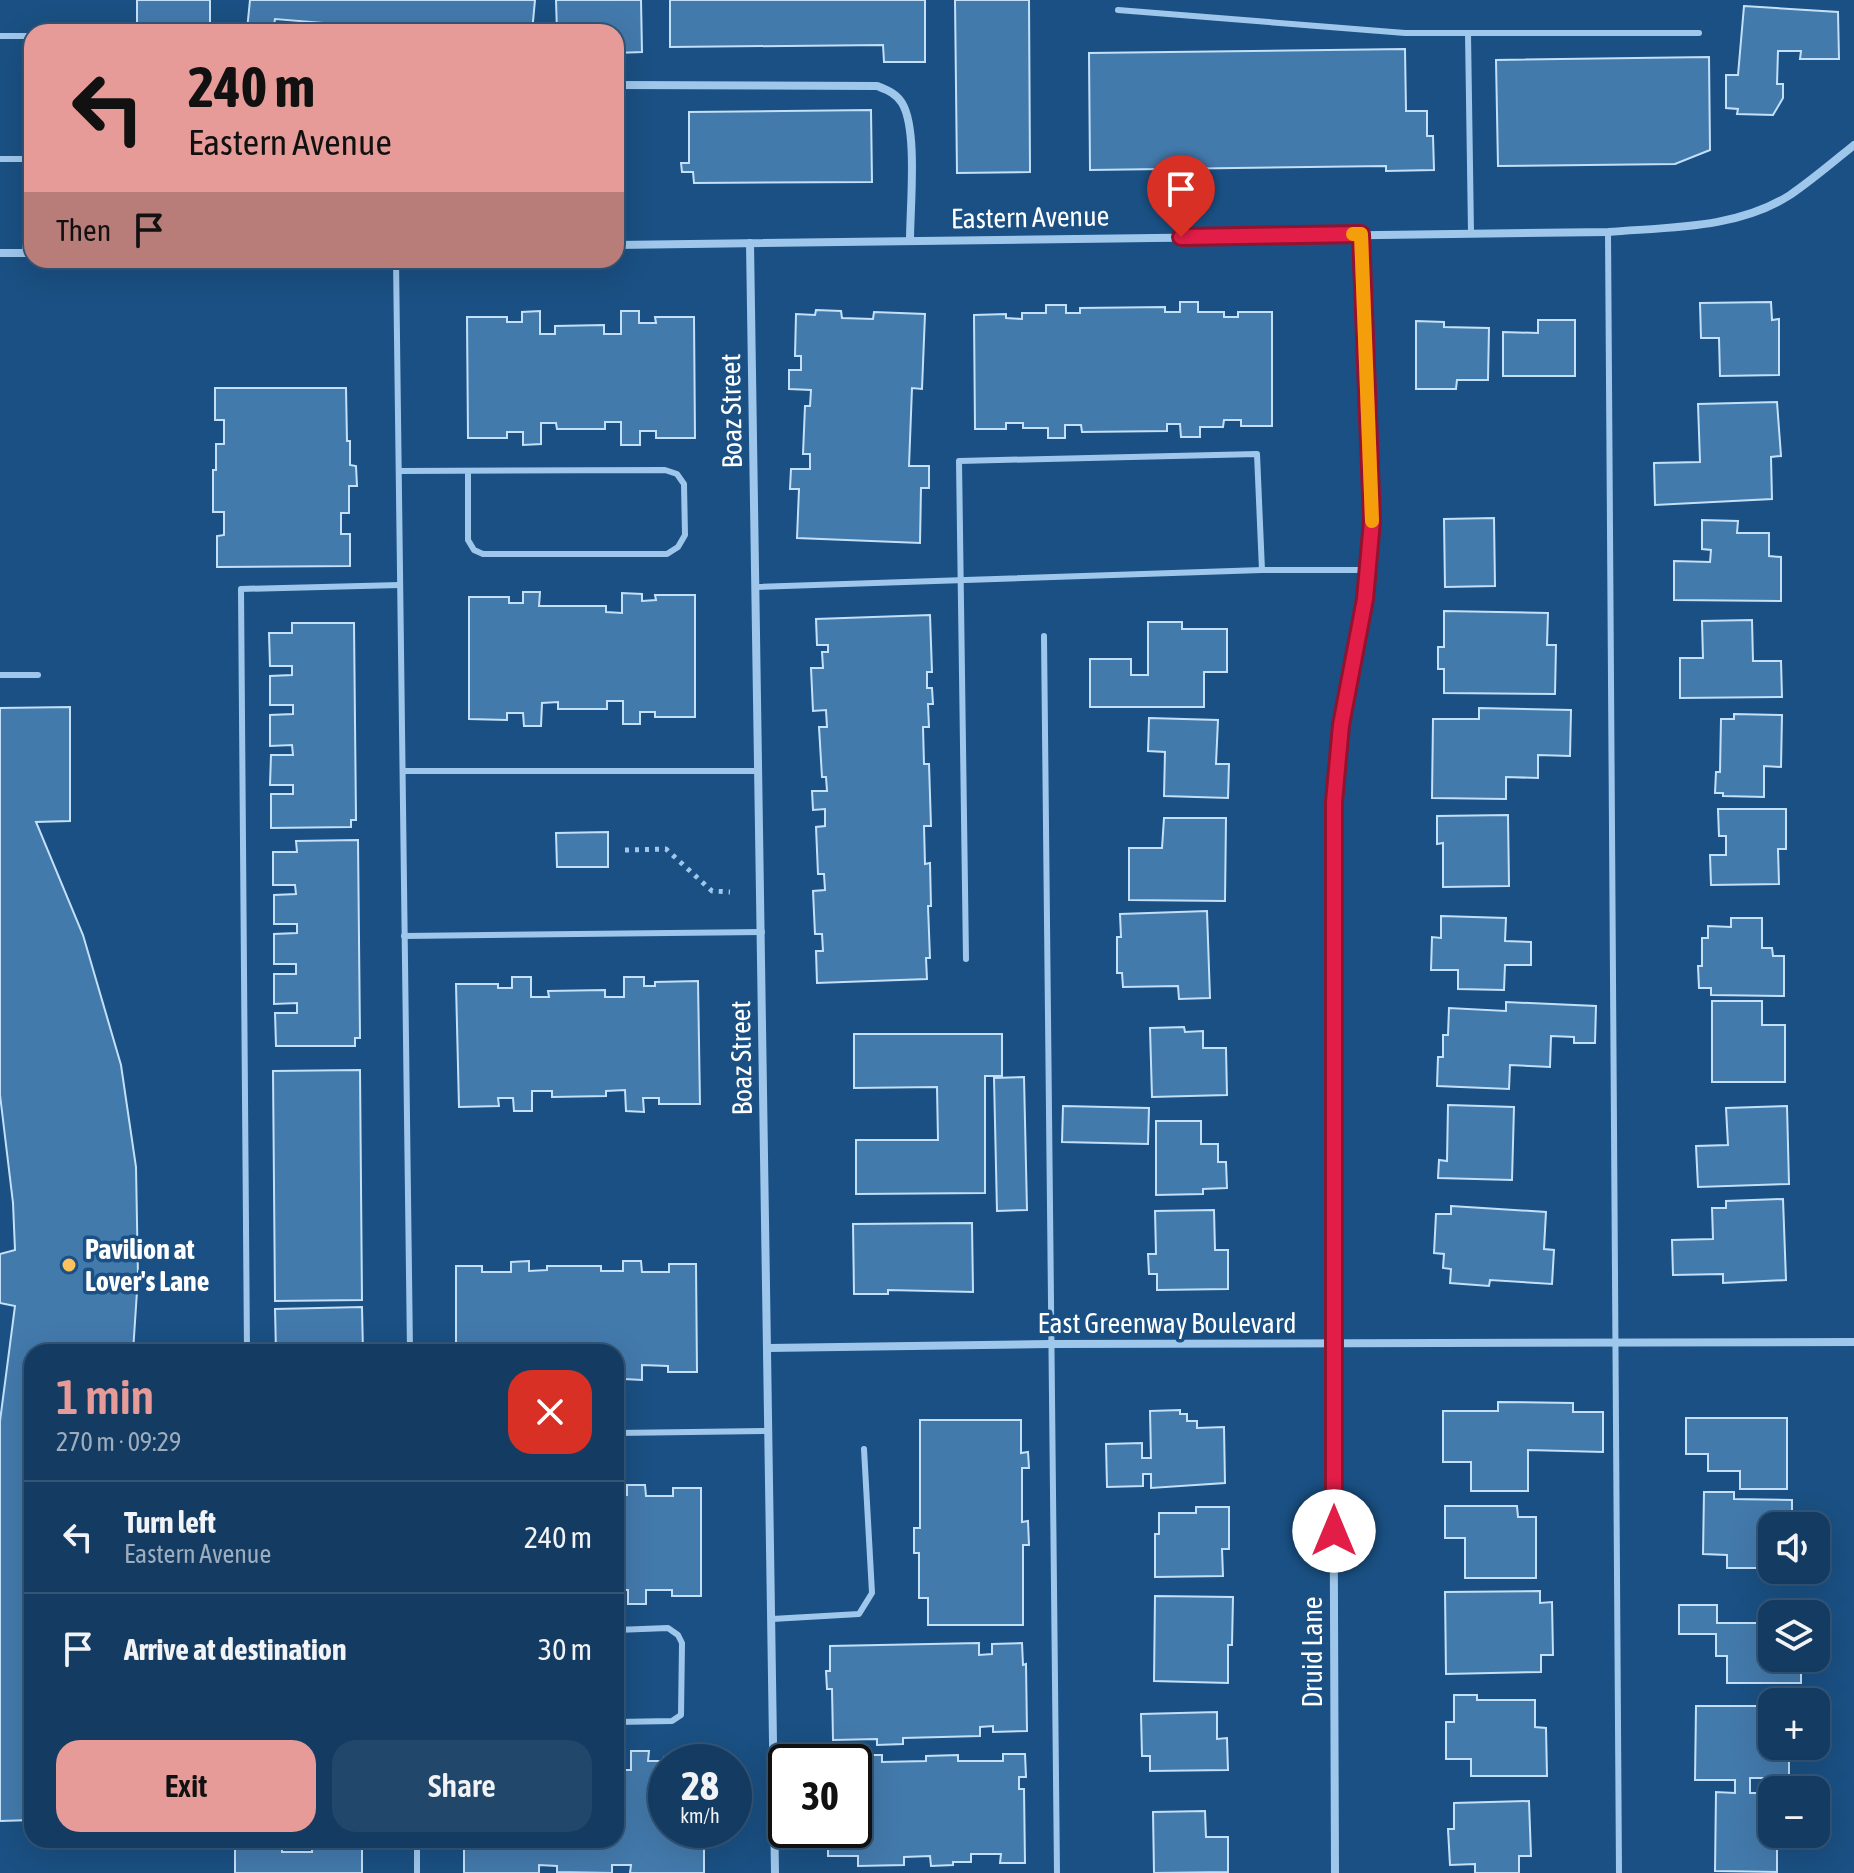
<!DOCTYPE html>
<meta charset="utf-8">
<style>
:root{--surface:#143c62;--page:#21476b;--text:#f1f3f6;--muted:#9dadbe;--line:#335677;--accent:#e69b98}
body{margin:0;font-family:"Asap Condensed",sans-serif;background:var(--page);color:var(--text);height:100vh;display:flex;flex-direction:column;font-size:30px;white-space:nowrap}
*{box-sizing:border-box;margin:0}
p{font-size:26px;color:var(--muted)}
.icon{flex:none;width:44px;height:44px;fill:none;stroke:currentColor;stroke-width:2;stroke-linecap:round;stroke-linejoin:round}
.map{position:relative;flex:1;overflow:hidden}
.side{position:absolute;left:24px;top:1344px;width:600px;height:504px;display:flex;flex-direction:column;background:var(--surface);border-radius:24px;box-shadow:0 8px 32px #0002,0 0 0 2px var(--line)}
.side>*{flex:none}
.hud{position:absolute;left:24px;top:24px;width:600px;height:244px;border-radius:24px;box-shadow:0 8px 32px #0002,0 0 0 2px var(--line);background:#e69b98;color:#111;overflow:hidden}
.controls{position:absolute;left:1758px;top:1512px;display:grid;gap:16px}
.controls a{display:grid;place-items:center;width:72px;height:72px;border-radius:16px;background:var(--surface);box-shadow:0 8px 32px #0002,0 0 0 2px var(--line);font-size:40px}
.speed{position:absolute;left:648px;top:1744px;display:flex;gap:16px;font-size:40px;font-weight:700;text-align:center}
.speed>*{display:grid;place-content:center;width:104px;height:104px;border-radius:50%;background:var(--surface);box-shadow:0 8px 32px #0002,0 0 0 2px var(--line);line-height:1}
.speed small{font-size:20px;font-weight:400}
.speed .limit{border:4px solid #111;border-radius:12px;background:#fff;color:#111}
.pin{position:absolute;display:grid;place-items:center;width:68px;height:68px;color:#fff;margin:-82px -34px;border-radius:50% 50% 50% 0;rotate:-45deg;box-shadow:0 0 8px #0007}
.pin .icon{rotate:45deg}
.me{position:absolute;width:88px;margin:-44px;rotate:0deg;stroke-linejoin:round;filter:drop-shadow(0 0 6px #0008)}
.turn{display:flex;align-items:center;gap:28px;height:168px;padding:0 32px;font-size:36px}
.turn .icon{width:104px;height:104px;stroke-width:2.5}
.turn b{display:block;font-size:56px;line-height:68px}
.then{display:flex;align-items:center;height:76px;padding:0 32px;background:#0003;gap:16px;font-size:30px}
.round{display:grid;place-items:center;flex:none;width:84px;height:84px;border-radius:24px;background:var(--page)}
.overview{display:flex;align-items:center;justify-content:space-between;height:136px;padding:0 32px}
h1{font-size:48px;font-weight:600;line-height:60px;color:var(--accent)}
.primary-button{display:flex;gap:16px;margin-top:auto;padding:16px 32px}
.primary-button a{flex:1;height:92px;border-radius:24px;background:var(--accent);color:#111;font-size:32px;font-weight:600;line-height:92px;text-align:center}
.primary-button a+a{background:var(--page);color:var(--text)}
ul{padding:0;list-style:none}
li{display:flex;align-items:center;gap:24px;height:112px;padding:0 32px;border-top:2px solid var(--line)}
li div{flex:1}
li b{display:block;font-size:30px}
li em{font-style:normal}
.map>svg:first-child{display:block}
.building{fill:#437aac;stroke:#c4e0f8;stroke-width:2}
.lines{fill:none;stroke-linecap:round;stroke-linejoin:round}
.path{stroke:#9fc7eb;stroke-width:5;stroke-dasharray:4 6;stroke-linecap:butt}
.service{stroke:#9fc7eb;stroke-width:6}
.minor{stroke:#9fc7eb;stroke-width:8}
.route-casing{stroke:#92132f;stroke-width:20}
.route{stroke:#e11d48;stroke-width:14}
.slow{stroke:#f59e0b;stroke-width:14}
.poi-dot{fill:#fdc25b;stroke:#1a5083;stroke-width:3}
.labels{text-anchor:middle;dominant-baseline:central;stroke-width:7;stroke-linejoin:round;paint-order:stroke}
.street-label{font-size:28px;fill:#fff;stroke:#1a5083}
.poi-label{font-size:28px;font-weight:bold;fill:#fff;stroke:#1a5083;text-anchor:start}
</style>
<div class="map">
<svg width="1854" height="1873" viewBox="0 0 1854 1873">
<rect width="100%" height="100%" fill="#1a5083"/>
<g class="building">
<rect x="137" y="0" width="73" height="32"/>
<polygon points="250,0 535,0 532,32 434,32 275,19 273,32 247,30"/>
<polygon points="556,0 641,0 642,52 616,53 616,32 557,32"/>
<polygon points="670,0 925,0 925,62 884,62 883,45 670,47"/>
<polygon points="955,0 1029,0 1030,172 957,173"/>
<polygon points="1744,6 1838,12 1839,59 1800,59 1801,51 1778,51 1777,84 1783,84 1783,98 1773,115 1737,114 1738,109 1726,108 1726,75 1738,75"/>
<polygon points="1405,49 1406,111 1427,111 1427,136 1433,136 1434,170 1386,171 1386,166 1090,170 1089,53"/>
<polygon points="1709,57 1710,150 1675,164 1498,166 1496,60"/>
<polygon points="871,110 872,182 694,183 693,172 682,172 681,163 689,163 689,112"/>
<polygon points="1180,302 1198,302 1198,312 1224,312 1224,317 1238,317 1238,312 1272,312 1272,426 1241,426 1241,420 1224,420 1223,427 1200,427 1200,437 1181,437 1180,424 1167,424 1167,431 1082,432 1081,425 1065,425 1065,438 1048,438 1048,428 1023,428 1023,423 1006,423 1006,429 975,429 974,315 1006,314 1006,318 1022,319 1022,313 1046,313 1046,305 1066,305 1066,313 1080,313 1080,308 1165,307 1165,312 1180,312"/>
<polygon points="1771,302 1772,320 1779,319 1779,375 1720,376 1719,338 1701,338 1700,303"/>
<polygon points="816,310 841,311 842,318 873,319 874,312 925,314 922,389 912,388 909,466 929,466 929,488 921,488 920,543 797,538 799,489 790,489 791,469 810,469 810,454 803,454 805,406 810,406 811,390 789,389 789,370 801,370 801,356 795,356 796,314 815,315"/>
<polygon points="540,311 540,334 555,334 555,326 604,325 604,334 621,334 621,311 639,311 639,323 656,323 655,317 694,317 695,438 656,438 656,431 640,431 640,445 621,445 621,422 605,422 605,429 557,429 556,423 541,423 541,444 523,445 523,432 507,432 507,438 468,438 467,317 507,317 507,322 522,322 522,312"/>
<polygon points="1538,320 1575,320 1575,376 1503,376 1503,332 1538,333"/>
<polygon points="1416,321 1444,322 1444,327 1489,328 1488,380 1457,380 1456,389 1416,389"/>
<polygon points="215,388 346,388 347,441 350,441 350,465 356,466 357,486 349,486 349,513 341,513 341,534 350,534 350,566 217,567 217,536 224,535 224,512 213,512 213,470 216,470 216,444 224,444 224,420 215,420"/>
<polygon points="1777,402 1781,456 1771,457 1772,499 1655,505 1654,463 1700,462 1698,404"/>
<polygon points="1494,518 1495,586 1445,587 1444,519"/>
<polygon points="1702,520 1738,521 1737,533 1769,533 1769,556 1781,557 1781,601 1674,600 1674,561 1710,562 1711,550 1702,549"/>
<polygon points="523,592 540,592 539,606 606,606 606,612 622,613 622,593 642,594 642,601 656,600 655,595 695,595 695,717 655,717 655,712 640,712 640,724 623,724 623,701 607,701 607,709 558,709 558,702 542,703 541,726 524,726 523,713 507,713 507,720 469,719 469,597 509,597 509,603 523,603"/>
<polygon points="1444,611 1548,613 1547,645 1556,645 1555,694 1444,693 1444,669 1438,669 1438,647 1444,647"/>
<polygon points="930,615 932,672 927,672 927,688 932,688 933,704 928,704 929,727 923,727 924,764 929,764 931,826 924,826 925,864 930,863 931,906 928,906 930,958 926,958 927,979 817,983 816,951 823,951 822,934 815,934 813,891 825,890 824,874 818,874 816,827 825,826 825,809 813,810 812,791 827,791 826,777 822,777 819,727 827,727 826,710 813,711 811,668 823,668 822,652 828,652 828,645 817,645 816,619"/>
<polygon points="1752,620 1753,661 1781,661 1782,697 1680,698 1680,658 1703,658 1702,621"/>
<polygon points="1148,622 1182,622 1182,629 1227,629 1227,672 1204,672 1204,707 1090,707 1090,659 1131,659 1131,675 1148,675"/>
<polygon points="292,623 354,623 356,820 351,820 351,827 271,828 271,794 293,794 293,785 270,785 271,755 293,755 292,745 270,746 270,715 293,714 293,705 270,705 270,676 292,675 292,666 270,666 269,633 292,633"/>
<polygon points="70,707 70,821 36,822 83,935 121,1065 136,1167 138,1276 133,1352 32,1352 32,1820 0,1821 0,1421 15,1306 0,1303 0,1254 15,1250 13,1203 0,1095 0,708"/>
<polygon points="1479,708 1571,710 1570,756 1538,755 1538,778 1506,777 1506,799 1432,798 1433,719 1479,719"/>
<polygon points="1734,714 1782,715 1781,767 1764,766 1764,797 1723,796 1723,793 1715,793 1716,772 1720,772 1721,719 1734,719"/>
<polygon points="1149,718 1218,720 1216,764 1229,764 1228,798 1164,796 1165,752 1148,751"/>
<polygon points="1718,809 1786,809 1786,849 1778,849 1779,884 1711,885 1710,855 1726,855 1726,836 1719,836"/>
<polygon points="1508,815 1509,886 1443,887 1443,843 1437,844 1437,816"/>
<polygon points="1164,818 1226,818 1225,901 1129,900 1129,848 1162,848"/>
<polygon points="608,832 608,867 557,867 556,833"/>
<polygon points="358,840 360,1038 355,1038 355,1046 276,1046 275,1013 297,1013 297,1003 274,1004 274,974 296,974 296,964 274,964 274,934 297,933 297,924 274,924 274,895 296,894 295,885 273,885 273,852 297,852 296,841"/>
<polygon points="1207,911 1210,998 1179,999 1178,986 1123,987 1122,973 1117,973 1117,937 1121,937 1120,914"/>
<polygon points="1441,916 1506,918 1505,941 1531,942 1531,965 1505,965 1504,990 1458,989 1458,970 1431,970 1432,937 1441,938"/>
<polygon points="1731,918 1762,918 1762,948 1772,948 1773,956 1784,956 1784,996 1711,995 1711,988 1699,988 1698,966 1702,966 1702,938 1708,938 1708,926 1731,927"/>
<polygon points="512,977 531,977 531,997 549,997 548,991 605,990 605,997 624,997 624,977 644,977 644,986 655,986 655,982 698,981 700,1104 659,1104 659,1098 643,1098 644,1112 626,1111 625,1090 606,1091 606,1096 552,1097 552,1091 532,1091 532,1111 514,1111 513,1098 498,1098 499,1106 459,1107 456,984 498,984 498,988 512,988"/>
<polygon points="1712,1001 1762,1001 1762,1025 1785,1025 1785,1082 1712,1082"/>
<polygon points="1506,1002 1596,1006 1595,1043 1574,1043 1574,1037 1551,1036 1550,1067 1510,1065 1509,1089 1437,1086 1438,1057 1443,1057 1443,1035 1448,1035 1449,1008 1506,1011"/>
<polygon points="1184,1027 1185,1032 1203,1031 1203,1048 1226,1048 1227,1095 1152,1097 1150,1028"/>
<polygon points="854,1034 1002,1034 1002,1076 985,1076 985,1193 856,1194 856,1140 938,1140 937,1087 854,1088"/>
<polygon points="360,1070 362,1300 275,1301 273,1071"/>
<polygon points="1024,1077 1027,1210 997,1211 994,1078"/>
<polygon points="1448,1105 1514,1107 1512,1180 1438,1178 1439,1160 1447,1161"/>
<polygon points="1063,1106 1149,1108 1148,1144 1062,1142"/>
<polygon points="1787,1106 1789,1184 1698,1187 1696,1146 1728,1145 1726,1108"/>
<polygon points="1156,1121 1201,1121 1201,1144 1218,1144 1218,1162 1226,1162 1227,1188 1203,1189 1203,1194 1156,1195"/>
<polygon points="1783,1199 1786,1280 1723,1283 1723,1274 1673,1275 1672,1240 1713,1239 1712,1208 1726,1208 1726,1201"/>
<polygon points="1451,1206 1546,1212 1544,1249 1554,1250 1552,1284 1490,1280 1489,1286 1450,1283 1451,1269 1443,1268 1444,1254 1434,1253 1436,1214 1451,1214"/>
<polygon points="1214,1210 1215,1250 1228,1250 1228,1289 1157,1290 1157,1274 1149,1274 1148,1254 1156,1254 1155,1211"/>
<polygon points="972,1223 973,1292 888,1290 888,1294 854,1294 853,1224"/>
<polygon points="529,1261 529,1271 547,1270 547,1266 601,1266 601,1271 623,1271 623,1261 641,1261 642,1272 669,1272 669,1264 696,1264 697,1372 668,1372 668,1366 642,1365 642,1380 624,1379 624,1366 616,1366 616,1352 456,1352 456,1266 482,1266 482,1272 511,1272 511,1262"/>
<polygon points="362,1307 363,1352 276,1352 275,1309"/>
<polygon points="1498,1402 1573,1403 1573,1412 1603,1412 1603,1452 1528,1450 1528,1491 1471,1491 1471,1462 1443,1462 1443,1411 1498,1411"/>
<polygon points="1180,1410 1180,1414 1187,1414 1187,1421 1197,1421 1197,1428 1224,1427 1225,1483 1151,1488 1151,1474 1143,1474 1143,1486 1107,1487 1106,1444 1142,1443 1142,1458 1151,1458 1150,1411"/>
<polygon points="1686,1418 1787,1418 1787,1489 1740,1489 1740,1471 1708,1471 1708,1454 1686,1454"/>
<polygon points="920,1420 1021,1420 1021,1453 1028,1452 1029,1468 1022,1468 1022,1522 1028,1521 1029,1545 1023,1545 1023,1625 928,1625 928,1598 919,1598 919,1553 914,1553 914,1528 920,1528"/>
<polygon points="627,1485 645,1485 646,1496 673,1496 673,1488 701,1488 701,1596 672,1596 672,1590 646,1590 646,1604 628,1604 628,1590 616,1590 616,1495 627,1495"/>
<polygon points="1704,1492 1734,1492 1734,1499 1792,1500 1792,1526 1772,1526 1772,1568 1727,1568 1727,1555 1703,1554"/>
<polygon points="1445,1506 1517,1506 1518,1517 1536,1517 1536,1578 1465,1578 1465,1538 1445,1538"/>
<polygon points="1196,1507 1229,1507 1229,1549 1222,1549 1223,1576 1155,1577 1155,1534 1159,1534 1159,1513 1196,1513"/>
<polygon points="1540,1591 1540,1603 1552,1602 1553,1655 1541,1655 1541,1672 1446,1674 1445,1592"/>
<polygon points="1155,1596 1233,1597 1232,1645 1228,1645 1228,1683 1154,1681"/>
<polygon points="1679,1605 1717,1605 1717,1623 1772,1623 1772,1658 1801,1658 1801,1683 1727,1683 1727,1656 1716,1656 1716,1634 1679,1634"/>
<polygon points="979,1643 979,1655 992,1654 992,1644 1022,1643 1023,1665 1026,1664 1027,1731 993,1732 993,1726 980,1727 980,1736 903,1738 903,1744 877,1745 877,1739 833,1740 832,1689 827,1689 826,1671 830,1671 830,1646"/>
<polygon points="1454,1695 1477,1695 1477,1700 1535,1700 1535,1727 1546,1728 1547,1776 1471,1776 1471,1759 1446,1759 1446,1722 1454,1722"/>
<polygon points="1696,1706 1769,1706 1769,1747 1789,1748 1789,1778 1750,1778 1750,1793 1772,1793 1772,1834 1782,1834 1782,1845 1777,1844 1777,1872 1715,1871 1716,1792 1735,1793 1735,1780 1695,1780"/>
<polygon points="1217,1712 1217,1739 1227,1738 1228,1770 1150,1771 1150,1756 1142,1756 1141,1714"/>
<polygon points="631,1751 649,1751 648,1761 664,1761 664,1757 704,1757 704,1762 666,1762 666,1830 704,1830 704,1873 630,1873 631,1865 612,1865 612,1873 557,1872 557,1866 539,1865 539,1873 464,1873 464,1840 616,1840 616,1770 631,1770"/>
<polygon points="1003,1754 1025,1754 1026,1777 1019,1777 1019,1789 1024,1789 1025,1863 1000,1863 1001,1854 971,1854 971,1862 953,1862 953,1865 931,1866 930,1856 904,1857 904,1865 858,1866 858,1856 828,1856 828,1830 854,1830 854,1762 843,1761 858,1761 858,1755 882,1755 882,1762 926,1761 926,1756 958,1755 958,1761 1003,1761"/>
<polygon points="1529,1801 1531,1856 1519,1856 1519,1873 1475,1873 1475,1864 1450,1865 1448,1829 1454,1829 1454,1803"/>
<polygon points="1205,1811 1206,1837 1228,1837 1228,1872 1154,1873 1153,1812"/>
<polygon points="235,1840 282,1840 282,1852 312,1852 312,1840 362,1840 362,1873 235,1873"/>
</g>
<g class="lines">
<polyline class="path" points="625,850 666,849 712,891 730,892"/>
<g class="service">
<polyline points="1118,10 1405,33 1699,33"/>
<polyline points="1468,33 1471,233"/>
<polyline points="0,36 28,36 25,159"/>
<polyline points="0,159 25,159 25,253"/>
<polyline points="1608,232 1619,1873"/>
<polyline points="396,260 410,1352"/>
<polyline points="399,471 665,470 677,474 684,484 685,535 678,547 667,554 483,554 474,550 468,540 468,471"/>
<polyline points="756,587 1262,570 1368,570"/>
<polyline points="1044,636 1057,1873"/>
<polyline points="0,675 38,675"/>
<polyline points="403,771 759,771"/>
<polyline points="404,936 762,932"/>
<polyline points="966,959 959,461 1257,454 1262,570"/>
<polyline points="247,1352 241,589 400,585"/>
<polyline points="616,1433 769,1431"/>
<polyline points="772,1619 859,1614 872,1593 864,1449"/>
<polyline points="616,1630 668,1628 678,1635 682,1643 681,1715 672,1721 616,1722"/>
<polyline points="417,1840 417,1873"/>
</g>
<g class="minor">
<path d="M616 85 877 86C887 90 896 93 902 103 918 129 910 207 910 240"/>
<polyline points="750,243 775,1873"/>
<path d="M616 245 1608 232C1669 227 1737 229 1790 195 1812 180 1833 162 1854 145"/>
<polyline points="0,253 32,253"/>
<polyline points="768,1348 1050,1344 1854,1342"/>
<polyline points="1335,1873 1333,1344 1334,802 1341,725 1365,599 1372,521 1361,234"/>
</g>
</g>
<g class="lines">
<defs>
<polyline id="route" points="1181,237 1361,234 1372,521 1365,599 1341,725 1334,802 1334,1531"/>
</defs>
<use href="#route" class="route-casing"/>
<use href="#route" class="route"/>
<polyline class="slow" points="1353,234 1361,234 1372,521"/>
</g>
<circle class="poi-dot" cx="69" cy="1265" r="8"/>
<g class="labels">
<g class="street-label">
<text transform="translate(1030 217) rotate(-1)">Eastern Avenue</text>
<text transform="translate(731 411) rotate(-91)">Boaz Street</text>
<text transform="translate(741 1058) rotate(-91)">Boaz Street</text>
<text x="1167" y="1323">East Greenway Boulevard</text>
<text transform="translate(1312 1652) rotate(-90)">Druid Lane</text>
</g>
<g class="poi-label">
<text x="85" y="1249">Pavilion at<tspan x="85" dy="32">Lover's Lane</tspan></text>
</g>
</g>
</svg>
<div class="controls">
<a><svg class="icon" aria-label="sound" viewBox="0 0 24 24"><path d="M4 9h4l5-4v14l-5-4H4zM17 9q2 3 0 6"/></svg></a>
<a><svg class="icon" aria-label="layers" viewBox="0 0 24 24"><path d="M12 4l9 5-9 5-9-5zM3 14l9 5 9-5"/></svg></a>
<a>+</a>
<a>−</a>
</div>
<div class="speed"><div>28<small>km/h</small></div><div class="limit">30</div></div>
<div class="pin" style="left:1181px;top:237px;background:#d93025"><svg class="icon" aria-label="arrive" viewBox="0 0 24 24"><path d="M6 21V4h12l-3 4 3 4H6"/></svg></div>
<svg class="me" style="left:1334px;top:1531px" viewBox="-20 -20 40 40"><circle r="19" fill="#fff"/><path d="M0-13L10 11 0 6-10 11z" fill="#e11d48"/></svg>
<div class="hud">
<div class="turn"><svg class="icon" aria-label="left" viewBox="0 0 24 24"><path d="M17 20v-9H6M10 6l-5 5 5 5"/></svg><div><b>240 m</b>Eastern Avenue</div></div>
<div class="then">Then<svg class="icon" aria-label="arrive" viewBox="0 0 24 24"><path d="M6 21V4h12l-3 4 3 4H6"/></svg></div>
</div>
<section class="side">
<div class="overview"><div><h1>1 min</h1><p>270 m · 09:29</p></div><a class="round" style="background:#d93025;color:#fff"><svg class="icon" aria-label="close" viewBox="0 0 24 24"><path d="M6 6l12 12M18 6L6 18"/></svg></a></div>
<ul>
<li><svg class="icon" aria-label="left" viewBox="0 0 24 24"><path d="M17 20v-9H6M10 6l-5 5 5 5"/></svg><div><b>Turn left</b><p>Eastern Avenue</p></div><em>240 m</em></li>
<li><svg class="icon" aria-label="arrive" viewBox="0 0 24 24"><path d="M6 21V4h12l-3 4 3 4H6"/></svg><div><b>Arrive at destination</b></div><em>30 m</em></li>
</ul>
<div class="primary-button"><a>Exit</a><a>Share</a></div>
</section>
</div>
